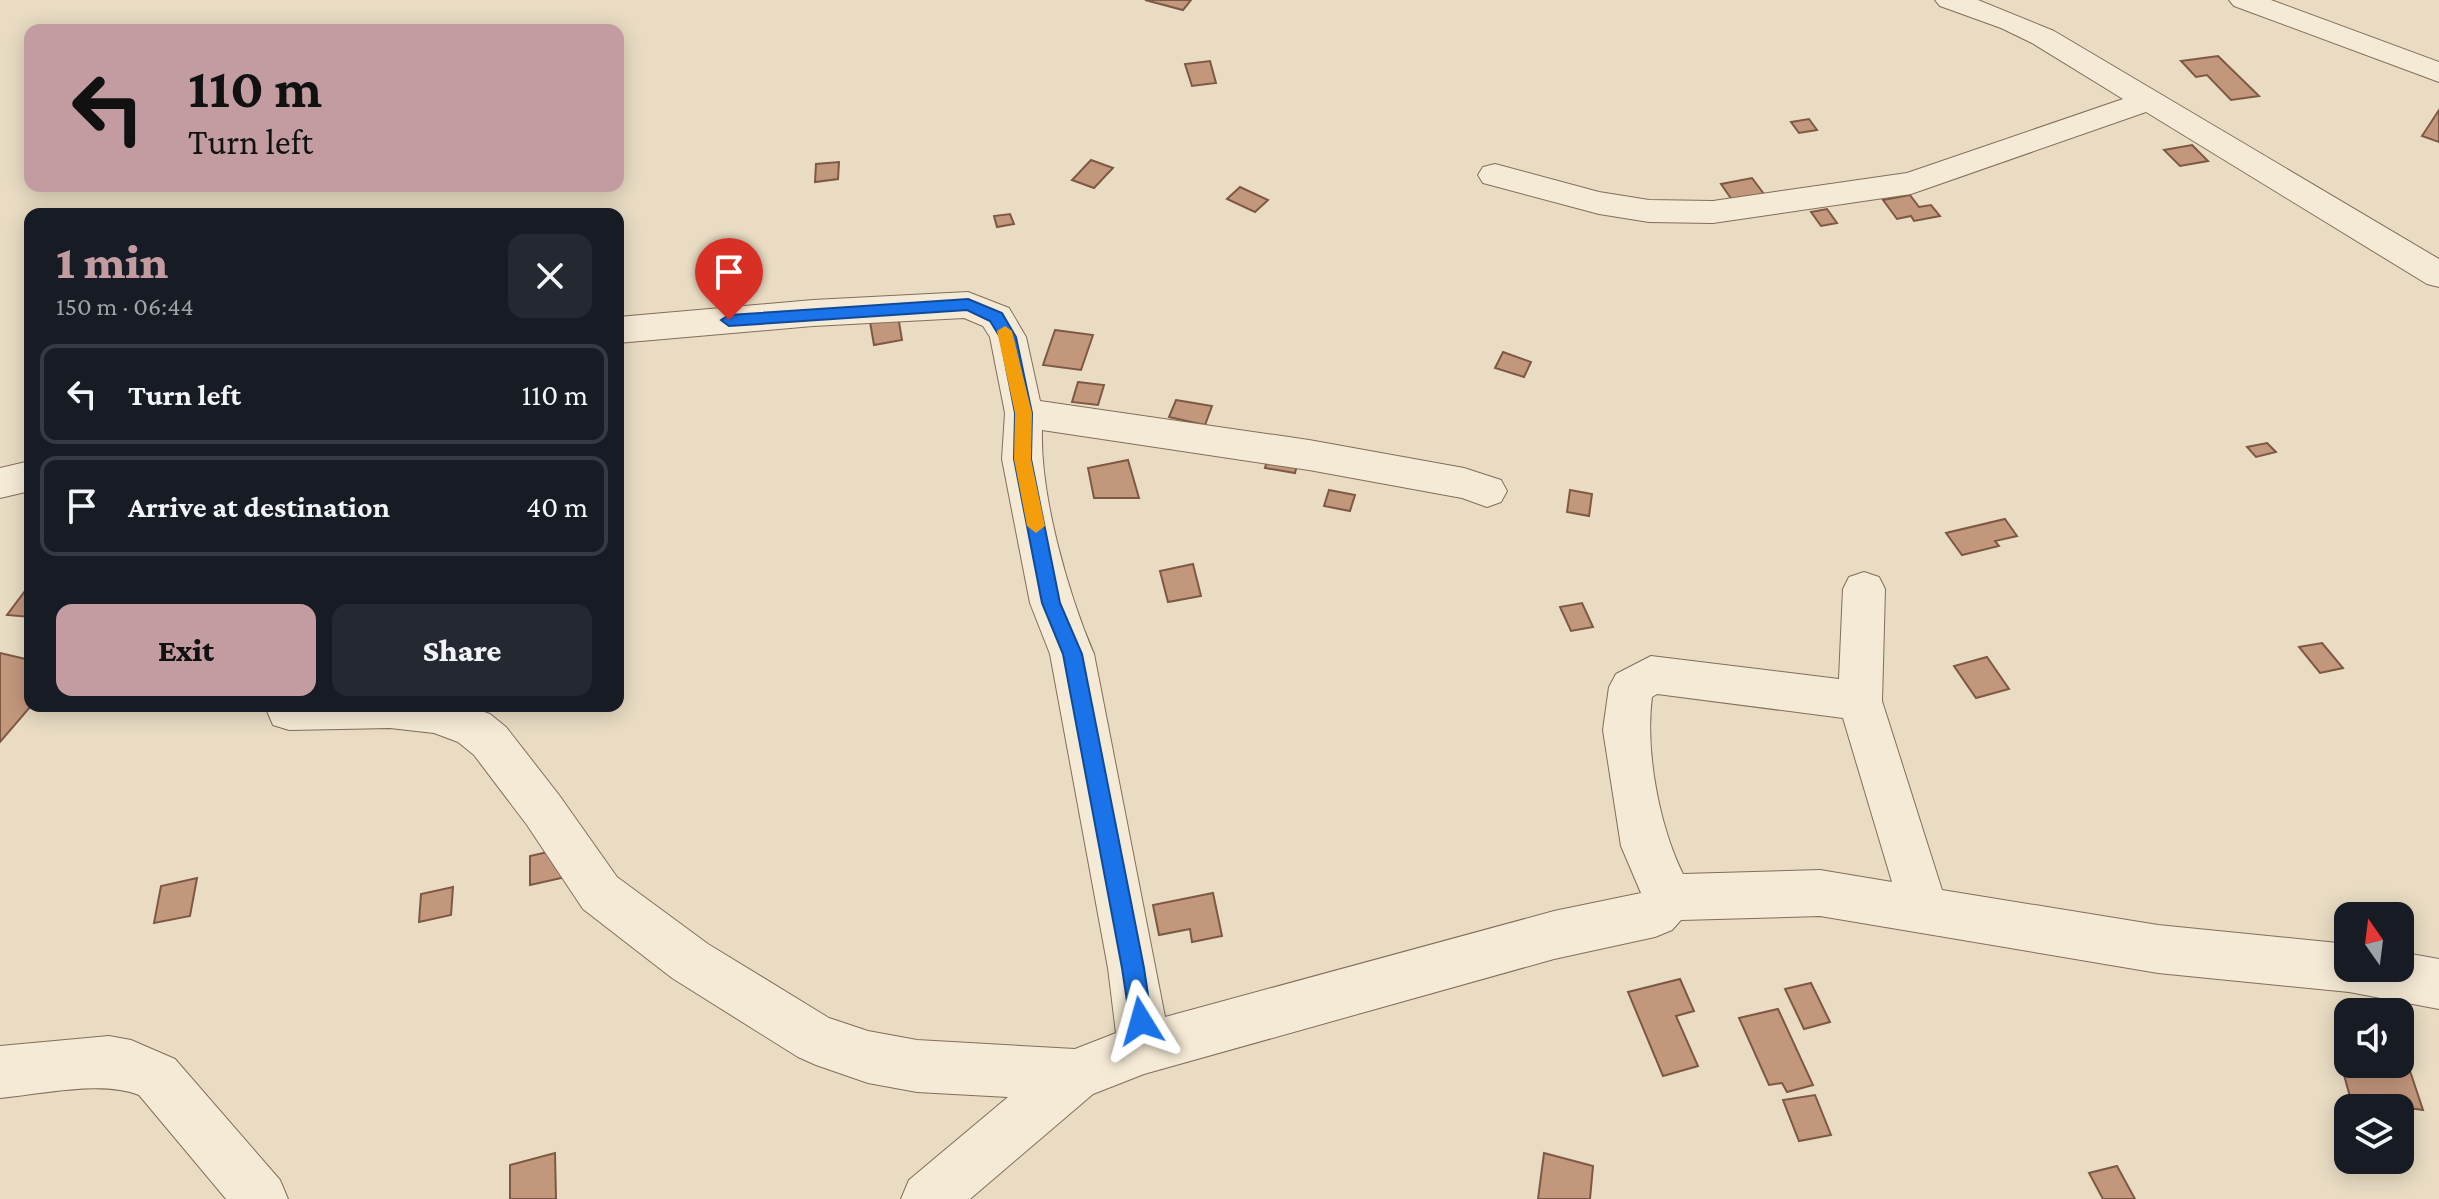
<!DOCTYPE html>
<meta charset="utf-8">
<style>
:root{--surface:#171b24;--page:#242831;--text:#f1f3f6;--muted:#9ea1a6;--line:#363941;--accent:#c29ca0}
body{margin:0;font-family:"Crimson Pro",serif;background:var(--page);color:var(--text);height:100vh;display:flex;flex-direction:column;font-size:30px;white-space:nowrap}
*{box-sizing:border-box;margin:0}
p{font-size:26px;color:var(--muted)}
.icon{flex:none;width:44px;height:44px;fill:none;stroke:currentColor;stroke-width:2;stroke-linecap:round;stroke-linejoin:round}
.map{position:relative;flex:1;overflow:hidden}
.drawer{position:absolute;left:24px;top:208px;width:600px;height:504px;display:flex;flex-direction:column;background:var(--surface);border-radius:16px;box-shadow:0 4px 20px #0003}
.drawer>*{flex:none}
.top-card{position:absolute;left:24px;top:24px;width:600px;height:168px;border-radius:16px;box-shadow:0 4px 20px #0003;background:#c29ca0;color:#111;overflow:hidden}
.needle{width:52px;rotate:346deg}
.fabs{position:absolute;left:2334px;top:902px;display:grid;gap:16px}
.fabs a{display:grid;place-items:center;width:80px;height:80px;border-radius:16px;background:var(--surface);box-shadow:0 4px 20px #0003;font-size:40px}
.pin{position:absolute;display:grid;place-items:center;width:68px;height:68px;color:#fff;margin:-82px -34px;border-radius:50% 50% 50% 0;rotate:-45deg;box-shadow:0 0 8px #0007}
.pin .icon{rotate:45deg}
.me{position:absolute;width:88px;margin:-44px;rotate:352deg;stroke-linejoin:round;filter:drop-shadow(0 0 6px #0008)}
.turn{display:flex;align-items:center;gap:28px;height:168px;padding:0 32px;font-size:36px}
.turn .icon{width:104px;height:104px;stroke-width:2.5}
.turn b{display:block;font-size:56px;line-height:68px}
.round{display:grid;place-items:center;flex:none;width:84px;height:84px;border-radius:16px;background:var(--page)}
.head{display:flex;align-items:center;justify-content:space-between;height:136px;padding:0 32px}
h1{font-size:48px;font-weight:800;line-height:60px;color:var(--accent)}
.cta{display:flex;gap:16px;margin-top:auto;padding:16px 32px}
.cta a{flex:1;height:92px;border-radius:16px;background:var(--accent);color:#111;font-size:32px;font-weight:800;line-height:92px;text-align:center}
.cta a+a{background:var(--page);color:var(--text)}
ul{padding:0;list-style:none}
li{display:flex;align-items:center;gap:24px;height:100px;margin:0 16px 12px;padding:0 16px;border:4px solid var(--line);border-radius:16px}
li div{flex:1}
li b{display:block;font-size:30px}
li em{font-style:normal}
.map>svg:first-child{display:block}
.building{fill:#c3977c;stroke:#7d5944;stroke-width:2}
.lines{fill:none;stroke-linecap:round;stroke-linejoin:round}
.minor-casing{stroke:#816e5b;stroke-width:2}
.minor{fill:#f5ead5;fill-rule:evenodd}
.route{fill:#1a73e8;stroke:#114b97;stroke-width:2}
.slow{fill:#f59e0b}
</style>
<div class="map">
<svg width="2439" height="1199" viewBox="0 0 2439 1199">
<rect width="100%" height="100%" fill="#e9dcc3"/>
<g class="building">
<polygon points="1145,0 1191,0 1183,10"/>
<polygon points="2218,56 2259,96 2231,100 2207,75 2196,77 2181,61"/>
<polygon points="1210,61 1216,83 1192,86 1185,64"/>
<polygon points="2439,110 2439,142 2422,136"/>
<polygon points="1809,119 1817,130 1799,133 1791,122"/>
<polygon points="2192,145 2208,161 2180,166 2164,150"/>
<polygon points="1091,160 1113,168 1094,188 1072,180"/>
<polygon points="839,162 838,179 815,182 816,164"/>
<polygon points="1752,178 1764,194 1732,200 1721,184"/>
<polygon points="1240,187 1268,200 1255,212 1227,199"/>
<polygon points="1910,195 1919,207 1931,205 1940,216 1914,221 1911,216 1897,219 1883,200"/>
<polygon points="1827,209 1837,223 1821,226 1811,212"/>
<polygon points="1010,214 1014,224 997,227 994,216"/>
<polygon points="897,310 902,340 874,345 869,316"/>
<polygon points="1055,330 1093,335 1081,370 1043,365"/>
<polygon points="1503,352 1531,362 1524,377 1495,368"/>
<polygon points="1078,382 1104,385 1098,405 1072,402"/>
<polygon points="1176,400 1212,406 1205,425 1169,417"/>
<polygon points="2267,443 2276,452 2256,457 2247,447"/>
<polygon points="1269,452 1299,457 1295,473 1265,468"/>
<polygon points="1128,460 1139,498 1094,498 1088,468"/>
<polygon points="1329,490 1355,495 1350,511 1324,506"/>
<polygon points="1570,490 1592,494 1589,516 1567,512"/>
<polygon points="2005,519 2017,536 1995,541 1999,546 1962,555 1946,533"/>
<polygon points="1193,564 1201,596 1168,602 1160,571"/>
<polygon points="28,587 30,617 7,615"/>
<polygon points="1582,603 1593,627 1571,631 1560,607"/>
<polygon points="2322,643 2343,668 2320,673 2299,647"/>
<polygon points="0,653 30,660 31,706 0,742"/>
<polygon points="1987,657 2009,689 1976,698 1954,666"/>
<polygon points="565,848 566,877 530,885 530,856"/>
<polygon points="197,878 190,916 154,923 161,886"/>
<polygon points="453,887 451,915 419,922 421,894"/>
<polygon points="1213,893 1222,936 1192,942 1190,929 1159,935 1153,905"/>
<polygon points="1680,979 1694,1011 1676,1016 1698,1066 1663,1076 1628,992"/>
<polygon points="1811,983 1830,1022 1804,1029 1785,989"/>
<polygon points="1778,1009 1813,1085 1787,1092 1782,1083 1769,1085 1739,1018"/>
<polygon points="2335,1043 2348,1045 2348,1064 2400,1064 2400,1052 2404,1053 2423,1110 2351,1100"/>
<polygon points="1815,1095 1831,1135 1799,1141 1783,1100"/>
<polygon points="555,1153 556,1199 510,1199 510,1165"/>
<polygon points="1544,1153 1593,1166 1590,1199 1538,1199"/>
<polygon points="2117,1166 2135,1199 2103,1199 2089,1173"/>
</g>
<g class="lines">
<defs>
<g id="minor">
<polygon points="1935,0 1978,0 2054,31 2439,259 2439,287 2427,284 2146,112 1911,194 1713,223 1649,222 1599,214 1483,183 1478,175 1483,167 1495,164 1599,192 1649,200 1713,201 1907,173 2123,99 2032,43 2001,28 1940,6"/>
<polygon points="2229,0 2271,0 2439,62 2439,82 2234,6"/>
<path d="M968 292 1009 308 1026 337 1040 401 1309 440 1464 468 1501 480 1507 491 1501 502 1487 507 1462 498 1309 470 1042 430C1040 496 1068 593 1094 654L1165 1017 1554 911 1641 893 1621 846 1603 730 1609 687 1616 674 1651 656 1839 679 1843 589 1849 577 1864 572 1879 577 1885 589 1882 701 1942 890 2158 925 2348 944V968H2400V952L2439 959V1009L2349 992 2158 973 1820 916 1681 920 1672 930 1655 937 1554 959 1144 1074 1093 1094 970 1199H901L909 1180 1008 1097 917 1092 868 1083 816 1065 798 1057 672 978 583 909 527 825 474 755 458 742 434 733 390 728 289 730 273 725 267 711 269 706H467L490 714 506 727 559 795 617 877 708 944 829 1018 868 1031 917 1040 1075 1049 1116 1033 1108 968 1050 654 1030 603 1002 459 1005 413 990 337 983 326 964 318 813 326 618 343V317L813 300ZM1657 694 1843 718 1892 882 1820 870 1683 874C1659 825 1645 751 1652 697Z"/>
<polygon points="30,461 30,491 0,498 0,468"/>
<path d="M109 1036 131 1040 175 1059 280 1180 288 1199H226L139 1095C102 1080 40 1094 0 1098V1046Z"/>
</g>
</defs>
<use href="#minor" class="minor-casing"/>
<use href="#minor" class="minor"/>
</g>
<polygon class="route" points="968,299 1002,313 1016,337 1032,413 1031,459 1060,603 1082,654 1144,968 1152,1021 1148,1029 1141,1032 1133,1029 1130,1021 1122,968 1063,654 1042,603 1014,459 1015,413 1000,337 990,321 967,310 729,326 721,320 729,315"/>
<polygon class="slow" points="1005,326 1012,331 1032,413 1031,459 1045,526 1036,533 1027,526 1014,459 1015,413 997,331"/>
</svg>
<div class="fabs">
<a><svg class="needle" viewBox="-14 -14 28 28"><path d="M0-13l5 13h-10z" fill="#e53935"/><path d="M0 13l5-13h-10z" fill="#9ea1a6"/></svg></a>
<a><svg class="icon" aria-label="sound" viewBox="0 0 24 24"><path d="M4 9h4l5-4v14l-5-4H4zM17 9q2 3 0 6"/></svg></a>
<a><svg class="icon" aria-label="layers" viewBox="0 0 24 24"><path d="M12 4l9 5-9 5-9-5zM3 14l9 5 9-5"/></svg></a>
</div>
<div class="pin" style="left:729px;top:320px;background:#d93025"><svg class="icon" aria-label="arrive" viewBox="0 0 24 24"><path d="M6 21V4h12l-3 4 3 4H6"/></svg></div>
<svg class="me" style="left:1141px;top:1021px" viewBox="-20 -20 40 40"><path d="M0-17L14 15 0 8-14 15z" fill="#1a73e8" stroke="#fff" stroke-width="4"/></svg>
<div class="top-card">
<div class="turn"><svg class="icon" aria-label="left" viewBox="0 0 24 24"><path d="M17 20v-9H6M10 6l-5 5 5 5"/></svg><div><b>110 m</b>Turn left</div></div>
</div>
<section class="drawer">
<div class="head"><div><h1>1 min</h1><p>150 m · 06:44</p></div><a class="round"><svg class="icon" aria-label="close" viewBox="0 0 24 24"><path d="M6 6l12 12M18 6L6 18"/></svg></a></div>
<ul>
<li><svg class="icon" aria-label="left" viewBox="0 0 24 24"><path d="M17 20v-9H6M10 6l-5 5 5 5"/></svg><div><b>Turn left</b></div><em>110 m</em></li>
<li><svg class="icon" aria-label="arrive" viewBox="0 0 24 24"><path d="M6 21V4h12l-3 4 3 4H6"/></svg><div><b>Arrive at destination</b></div><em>40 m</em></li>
</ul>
<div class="cta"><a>Exit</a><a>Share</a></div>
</section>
</div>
